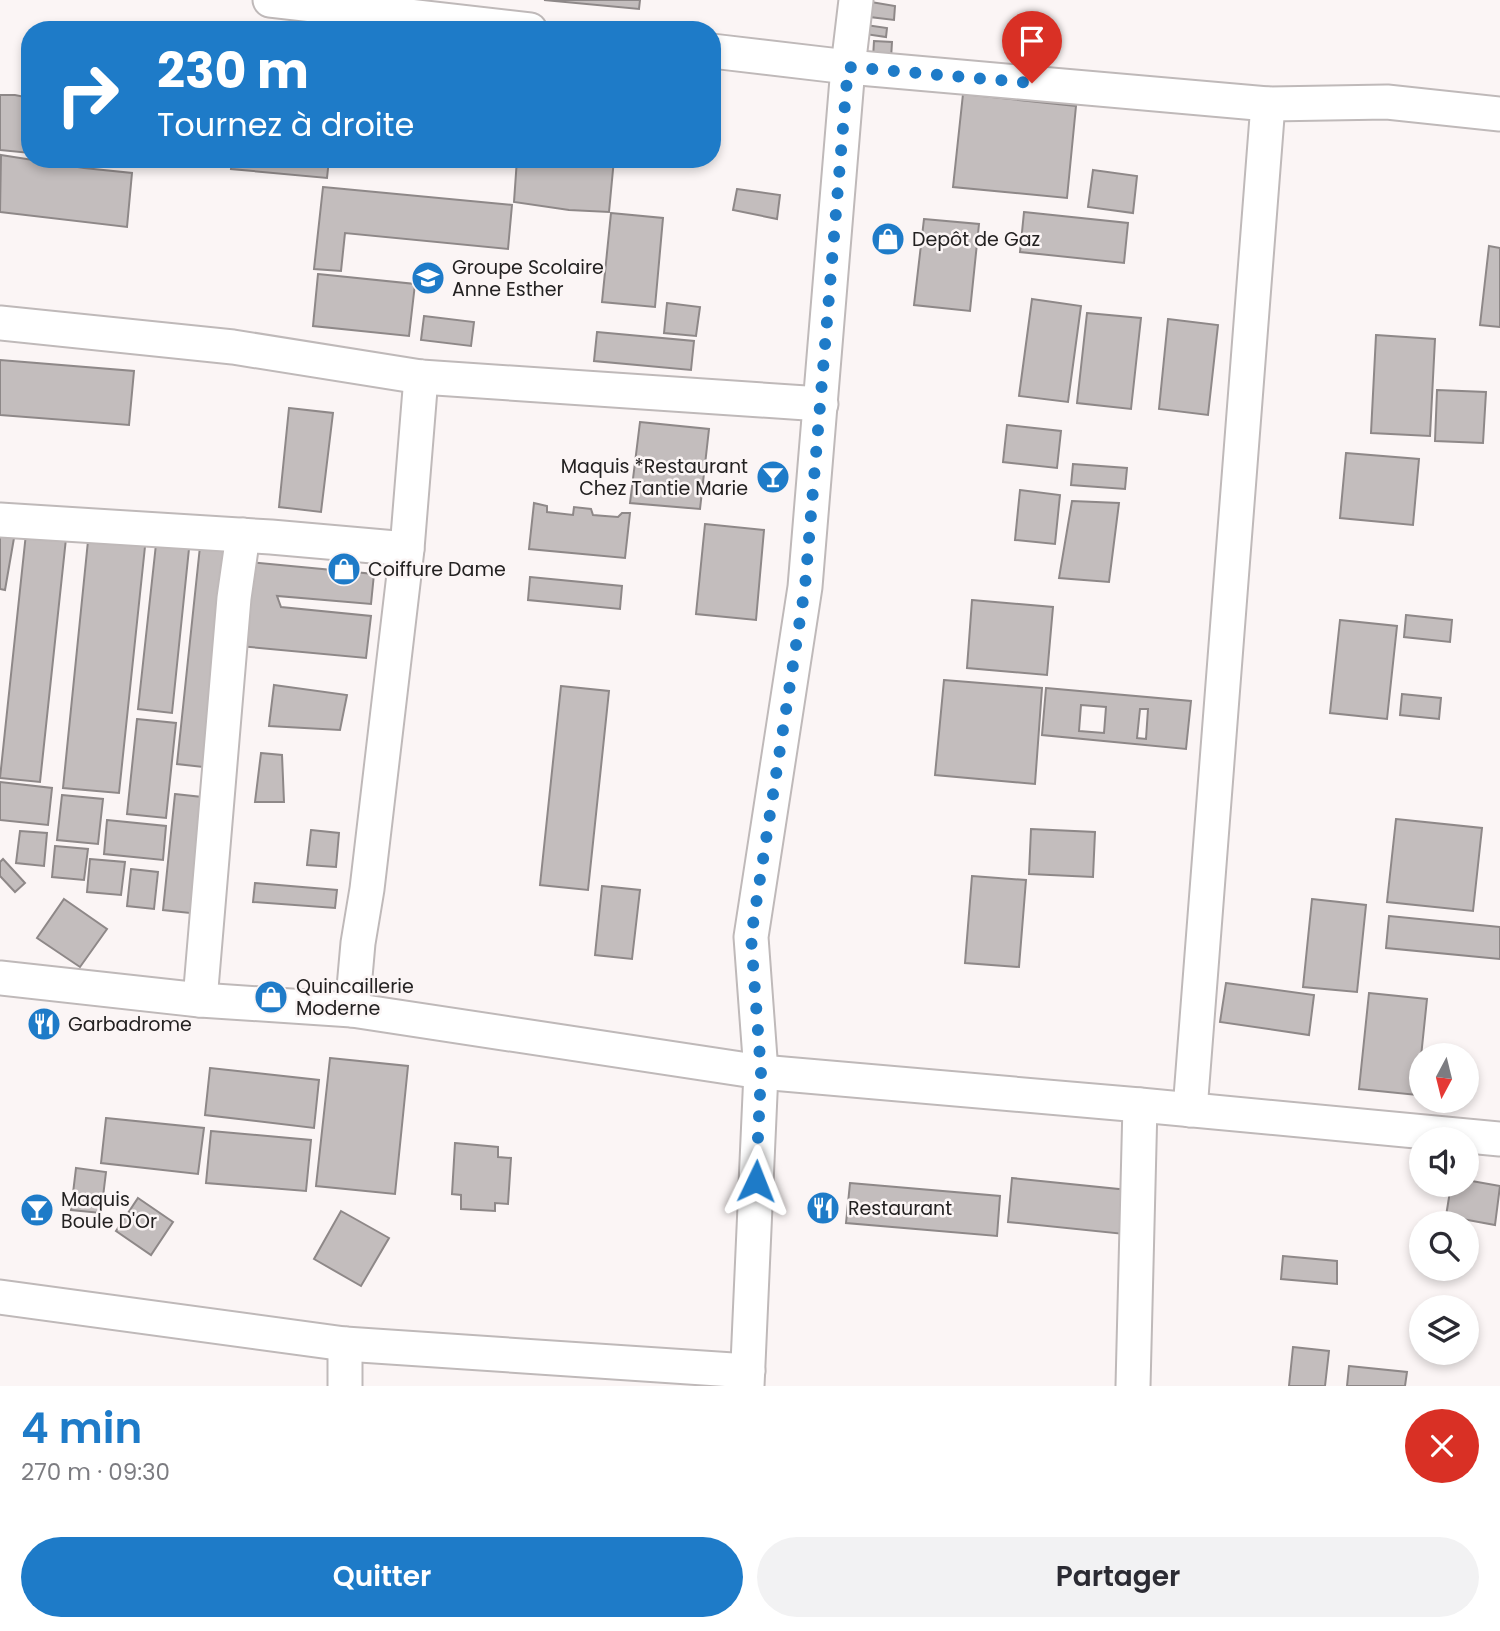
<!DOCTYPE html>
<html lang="fr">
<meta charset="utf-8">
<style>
:root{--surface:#fff;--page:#f2f2f3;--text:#2b2b33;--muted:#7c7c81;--accent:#1e7bc8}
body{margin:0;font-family:Poppins,sans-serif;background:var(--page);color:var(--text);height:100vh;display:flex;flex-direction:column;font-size:26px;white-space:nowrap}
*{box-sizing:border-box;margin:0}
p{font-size:23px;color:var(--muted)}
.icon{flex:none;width:38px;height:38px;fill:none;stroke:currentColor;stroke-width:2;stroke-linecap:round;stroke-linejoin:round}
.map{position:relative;height:1386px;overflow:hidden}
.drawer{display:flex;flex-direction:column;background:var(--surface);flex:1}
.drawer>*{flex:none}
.top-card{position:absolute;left:21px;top:21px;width:700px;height:147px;border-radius:28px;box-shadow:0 4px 10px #0003;background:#1e7bc8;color:#fff;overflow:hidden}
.needle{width:46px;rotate:187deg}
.tools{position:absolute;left:1409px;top:1043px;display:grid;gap:14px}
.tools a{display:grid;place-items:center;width:70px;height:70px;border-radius:50%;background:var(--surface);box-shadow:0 4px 10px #0003;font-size:35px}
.pin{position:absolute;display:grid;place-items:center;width:60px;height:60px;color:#fff;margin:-72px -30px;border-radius:50% 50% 50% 0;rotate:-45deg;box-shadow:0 0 7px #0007}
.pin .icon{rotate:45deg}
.me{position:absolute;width:77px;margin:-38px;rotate:2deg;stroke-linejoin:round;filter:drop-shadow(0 0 5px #0008)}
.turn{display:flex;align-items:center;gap:24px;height:147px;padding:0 21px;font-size:32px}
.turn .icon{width:91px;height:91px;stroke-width:2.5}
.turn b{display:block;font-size:49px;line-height:60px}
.round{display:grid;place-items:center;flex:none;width:74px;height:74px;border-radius:37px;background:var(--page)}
.head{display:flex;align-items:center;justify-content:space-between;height:119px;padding:0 21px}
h1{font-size:42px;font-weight:600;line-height:52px;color:var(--accent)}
.cta{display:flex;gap:14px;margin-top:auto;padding:14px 21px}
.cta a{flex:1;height:80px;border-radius:42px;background:var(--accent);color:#fff;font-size:28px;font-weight:600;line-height:80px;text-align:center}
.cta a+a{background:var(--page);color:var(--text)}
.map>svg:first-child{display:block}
.building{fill:#c3bdbd;stroke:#8e8888;stroke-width:2;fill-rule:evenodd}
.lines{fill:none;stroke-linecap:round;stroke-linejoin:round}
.minor-casing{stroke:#bfb9b9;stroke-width:37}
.minor{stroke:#fff;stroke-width:33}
.route{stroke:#1e7bc8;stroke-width:12;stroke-dasharray:0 21.6}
.labels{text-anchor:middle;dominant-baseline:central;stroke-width:5;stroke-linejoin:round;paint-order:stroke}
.poi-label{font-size:19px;fill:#232121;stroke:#fbf5f5;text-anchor:start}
</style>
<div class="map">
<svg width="1500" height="1386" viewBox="0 0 1500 1386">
<rect width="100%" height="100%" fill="#fbf5f5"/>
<g class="building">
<polygon points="544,0 640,0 639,9"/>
<polygon points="871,2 895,6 894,20 870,17"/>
<polygon points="866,25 887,28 886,37 865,34"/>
<polygon points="874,41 892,42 891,59 873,58"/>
<polygon points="963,94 1076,106 1067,198 953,187"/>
<polygon points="0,95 15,95 30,98 30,153 0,150"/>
<polygon points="1,155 84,168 132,173 127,227 0,212"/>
<polygon points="232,159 329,159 327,178 231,169"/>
<polygon points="517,159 565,159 565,161 603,165 604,159 614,159 609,212 569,210 514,202"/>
<polygon points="1093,170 1137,176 1133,213 1088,207"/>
<polygon points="323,187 512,205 508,249 345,233 341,271 314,269"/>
<polygon points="737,189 780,195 777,219 733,210"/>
<polygon points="1024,212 1128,223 1124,263 1020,252"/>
<polygon points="611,213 663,218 655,307 602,302"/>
<polygon points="924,219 979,224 970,311 914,305"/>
<polygon points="1489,246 1500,248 1500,327 1480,325"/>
<polygon points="318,274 415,284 409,336 313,326"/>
<polygon points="1032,299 1081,306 1068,402 1019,396"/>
<polygon points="667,303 700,307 696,336 664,333"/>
<polygon points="1087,313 1141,318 1131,409 1077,403"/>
<polygon points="424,316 474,322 471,346 421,340"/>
<polygon points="1168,319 1218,325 1208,415 1159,409"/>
<polygon points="597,332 694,341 691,370 594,361"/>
<polygon points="1376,335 1435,339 1430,436 1371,433"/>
<polygon points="0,360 134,371 129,425 0,415"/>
<polygon points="1437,390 1486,392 1483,443 1435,441"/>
<polygon points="289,408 333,413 321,512 279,507"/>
<polygon points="640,422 709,429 700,509 630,503"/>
<polygon points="1007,425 1061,431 1057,468 1003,462"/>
<polygon points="1346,453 1419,459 1413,525 1340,518"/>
<polygon points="1073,464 1127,468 1125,489 1071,485"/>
<polygon points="1020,490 1060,495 1055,544 1015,540"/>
<polygon points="1072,501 1119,503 1109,582 1059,578"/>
<polygon points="534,503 547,506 547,512 573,515 574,507 591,509 593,515 605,516 618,517 622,513 630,513 625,558 529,549"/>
<polygon points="27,524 67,529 40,782 0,778"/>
<polygon points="705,524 764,530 756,620 696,614"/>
<polygon points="89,531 146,537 119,793 63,788"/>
<polygon points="157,535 190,539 172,713 138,709"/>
<polygon points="0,536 14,538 5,590 0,589"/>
<polygon points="201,537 236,540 212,768 177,764"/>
<polygon points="248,562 374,574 371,604 277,596 281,607 371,616 366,658 239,646"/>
<polygon points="530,577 622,586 620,609 528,600"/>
<polygon points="972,600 1053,607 1047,675 967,668"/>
<polygon points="1406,615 1452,620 1450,642 1404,637"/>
<polygon points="1340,620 1397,626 1387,719 1330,713"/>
<polygon points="944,680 1042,688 1035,784 935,775"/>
<polygon points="274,685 347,695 340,730 269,726"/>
<polygon points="561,686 609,691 588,890 540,885"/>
<path d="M1046 688 1191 701 1186 749 1042 735ZM1081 705 1106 707 1104 733 1079 731ZM1140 709H1148L1146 739 1137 738Z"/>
<polygon points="1402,694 1441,698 1439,719 1400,715"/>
<polygon points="137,719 176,723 166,818 127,814"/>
<polygon points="261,753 282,755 284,802 255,802"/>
<polygon points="0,782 52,788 48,825 0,820"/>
<polygon points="175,794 211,798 199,914 163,910"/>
<polygon points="62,795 103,799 98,844 57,840"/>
<polygon points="1396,819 1482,828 1473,911 1387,902"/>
<polygon points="107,820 166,826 163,860 104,854"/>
<polygon points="1031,829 1095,832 1093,877 1029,874"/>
<polygon points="311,830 339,833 336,867 307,865"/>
<polygon points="20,831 47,833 44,866 16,863"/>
<polygon points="55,846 88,849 84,880 52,877"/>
<polygon points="3,859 25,883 15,892 0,876 0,862"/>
<polygon points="90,859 125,862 121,895 87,892"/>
<polygon points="131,869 158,872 154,909 127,906"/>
<polygon points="972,876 1026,880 1019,967 965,963"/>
<polygon points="255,883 337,890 335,908 253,902"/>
<polygon points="602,886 640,890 632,959 595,955"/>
<polygon points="64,899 107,929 80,967 37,938"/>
<polygon points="1312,899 1366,905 1357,992 1303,987"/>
<polygon points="1389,916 1500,927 1500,959 1386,948"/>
<polygon points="1226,983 1314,995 1309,1035 1220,1022"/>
<polygon points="1369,993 1427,999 1417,1095 1359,1089"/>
<polygon points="330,1058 408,1066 395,1194 316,1186"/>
<polygon points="210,1068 319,1080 314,1128 205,1115"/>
<polygon points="106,1118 204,1128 198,1174 101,1163"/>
<polygon points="211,1131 311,1140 306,1191 206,1183"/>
<polygon points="455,1143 498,1147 498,1157 511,1158 508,1204 495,1203 495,1211 461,1209 461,1195 452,1194"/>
<polygon points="76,1168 106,1172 101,1213 71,1210"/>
<polygon points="1012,1178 1128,1190 1124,1234 1008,1222"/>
<polygon points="1466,1180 1500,1186 1495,1225 1446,1216 1451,1185 1466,1185"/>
<polygon points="850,1183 1000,1196 997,1236 846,1223"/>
<polygon points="138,1198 173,1222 151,1255 116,1231"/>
<polygon points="341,1211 389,1238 361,1286 314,1259"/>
<polygon points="1283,1256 1337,1261 1337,1284 1281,1279"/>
<polygon points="1293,1347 1329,1351 1325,1386 1289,1386"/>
<polygon points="1349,1366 1407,1372 1405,1386 1347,1386"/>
</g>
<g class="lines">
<defs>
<g id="minor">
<polyline points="270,0 530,30"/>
<polyline points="712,51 848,67 1268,104 1387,102 1500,114"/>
<polyline points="0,323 233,347 421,377 821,404"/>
<polyline points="0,520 271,537 407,549"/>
<polyline points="0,978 200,1000 352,1010 761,1072 1140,1105 1500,1139"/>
<polyline points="200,1000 234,598 243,535"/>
<polyline points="352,1010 358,943 367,889 407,549 421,377"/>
<polyline points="1190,1110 1268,104"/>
<polyline points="0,1297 345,1344 748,1371"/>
<polyline points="345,1386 345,1344"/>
<polyline points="747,1386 761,1072 751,937 805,587 848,67 856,0"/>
<polyline points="1133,1386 1140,1105"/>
</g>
</defs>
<use href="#minor" class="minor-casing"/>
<use href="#minor" class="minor"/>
</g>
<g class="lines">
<polyline class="route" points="756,1181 761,1072 751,937 805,587 848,67 1032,83"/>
</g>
<defs>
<symbol id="shop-disc" viewBox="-11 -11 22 22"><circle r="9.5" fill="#1e7bc8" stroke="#fbf5f5"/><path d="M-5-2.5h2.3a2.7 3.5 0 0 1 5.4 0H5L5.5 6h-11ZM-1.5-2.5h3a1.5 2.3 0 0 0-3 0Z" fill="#fff"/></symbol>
<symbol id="school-disc" viewBox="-11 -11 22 22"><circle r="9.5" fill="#1e7bc8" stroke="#fbf5f5"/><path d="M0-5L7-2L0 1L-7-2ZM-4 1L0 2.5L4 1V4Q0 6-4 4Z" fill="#fff"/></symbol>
<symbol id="bar-disc" viewBox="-11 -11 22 22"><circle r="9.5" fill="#1e7bc8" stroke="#fbf5f5"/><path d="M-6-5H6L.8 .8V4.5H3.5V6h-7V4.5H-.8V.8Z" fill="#fff"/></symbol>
<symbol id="restaurant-disc" viewBox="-11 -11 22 22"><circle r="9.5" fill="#1e7bc8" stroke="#fbf5f5"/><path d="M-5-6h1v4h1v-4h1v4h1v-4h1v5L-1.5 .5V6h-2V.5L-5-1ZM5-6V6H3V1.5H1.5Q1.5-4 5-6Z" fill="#fff"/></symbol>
</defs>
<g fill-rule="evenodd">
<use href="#shop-disc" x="869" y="220" width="38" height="38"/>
<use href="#school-disc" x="409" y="259" width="38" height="38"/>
<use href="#bar-disc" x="754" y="458" width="38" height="38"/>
<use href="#shop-disc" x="325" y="550" width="38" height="38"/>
<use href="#shop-disc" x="252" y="978" width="38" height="38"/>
<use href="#restaurant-disc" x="25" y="1005" width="38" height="38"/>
<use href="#restaurant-disc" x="804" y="1189" width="38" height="38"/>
<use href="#bar-disc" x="18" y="1191" width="38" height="38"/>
</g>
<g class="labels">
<g class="poi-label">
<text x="912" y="239">Depôt de Gaz</text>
<text x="452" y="267">Groupe Scolaire<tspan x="452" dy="22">Anne Esther</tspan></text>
<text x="748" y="466" text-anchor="end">Maquis *Restaurant<tspan x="748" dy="22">Chez Tantie Marie</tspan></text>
<text x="368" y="569">Coiffure Dame</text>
<text x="296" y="986">Quincaillerie<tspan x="296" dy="22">Moderne</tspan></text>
<text x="68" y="1024">Garbadrome</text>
<text x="61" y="1199">Maquis<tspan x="61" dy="22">Boule D'Or</tspan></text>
<text x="848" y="1208">Restaurant</text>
</g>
</g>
</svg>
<div class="tools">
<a><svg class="needle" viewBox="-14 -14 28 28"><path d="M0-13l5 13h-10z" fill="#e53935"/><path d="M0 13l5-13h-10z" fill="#7c7c81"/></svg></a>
<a><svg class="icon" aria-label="sound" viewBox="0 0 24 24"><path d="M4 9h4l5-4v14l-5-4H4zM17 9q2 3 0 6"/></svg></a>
<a><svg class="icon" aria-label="search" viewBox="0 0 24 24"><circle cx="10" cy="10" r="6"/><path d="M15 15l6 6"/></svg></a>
<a><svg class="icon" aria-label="layers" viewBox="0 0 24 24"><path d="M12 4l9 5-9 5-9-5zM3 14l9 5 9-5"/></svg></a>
</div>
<div class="pin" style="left:1032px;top:83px;background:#d93025"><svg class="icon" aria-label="arrive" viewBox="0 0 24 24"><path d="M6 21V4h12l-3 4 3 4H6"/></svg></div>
<svg class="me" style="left:756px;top:1181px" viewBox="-20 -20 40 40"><path d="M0-17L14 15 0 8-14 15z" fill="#1e7bc8" stroke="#fff" stroke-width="4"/></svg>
<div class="top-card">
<div class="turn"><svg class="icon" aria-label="right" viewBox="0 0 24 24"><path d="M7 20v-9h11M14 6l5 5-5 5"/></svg><div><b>230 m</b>Tournez à droite</div></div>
</div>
</div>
<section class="drawer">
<div class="head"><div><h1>4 min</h1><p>270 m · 09:30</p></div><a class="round" style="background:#d93025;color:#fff"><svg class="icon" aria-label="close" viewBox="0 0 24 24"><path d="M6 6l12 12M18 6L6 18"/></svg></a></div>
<div class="cta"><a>Quitter</a><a>Partager</a></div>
</section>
